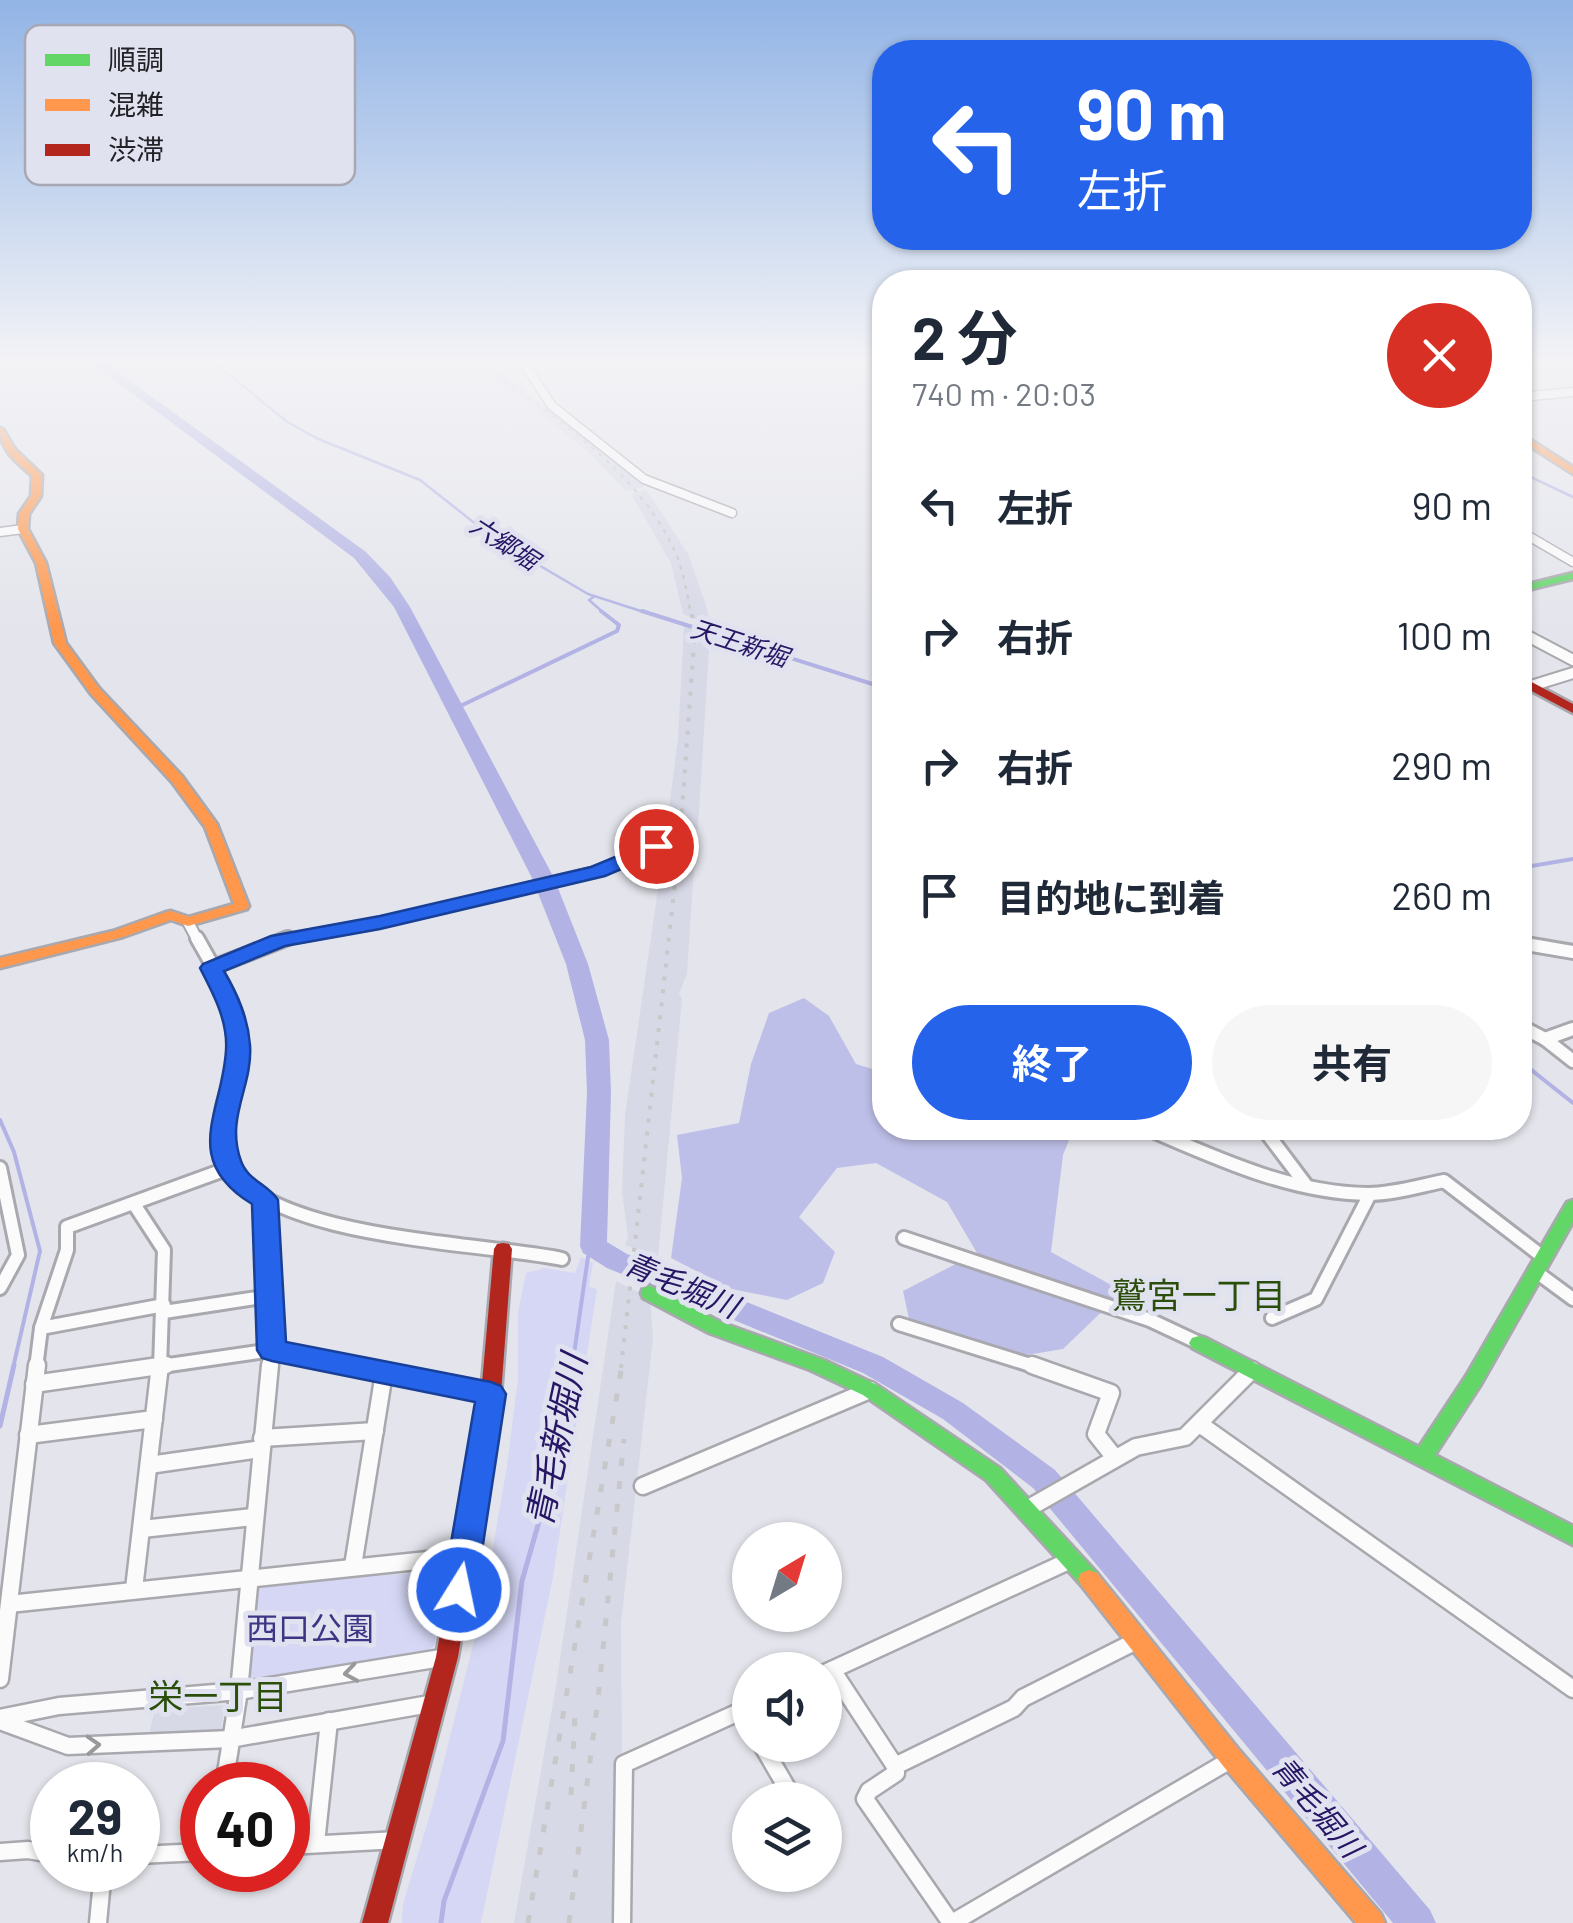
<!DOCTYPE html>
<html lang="ja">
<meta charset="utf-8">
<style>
:root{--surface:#fff;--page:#f6f6f7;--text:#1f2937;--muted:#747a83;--accent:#2563eb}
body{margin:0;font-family:Barlow,"Noto Sans JP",sans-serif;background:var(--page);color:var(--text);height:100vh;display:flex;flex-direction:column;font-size:38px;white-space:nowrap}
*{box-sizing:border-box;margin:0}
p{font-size:32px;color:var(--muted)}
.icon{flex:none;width:55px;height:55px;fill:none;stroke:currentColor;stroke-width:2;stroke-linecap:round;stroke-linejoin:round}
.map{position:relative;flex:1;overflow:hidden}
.side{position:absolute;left:872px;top:270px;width:660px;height:870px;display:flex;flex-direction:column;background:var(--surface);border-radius:40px;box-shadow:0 2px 8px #0004}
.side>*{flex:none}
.banner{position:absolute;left:872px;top:40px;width:660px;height:210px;border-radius:40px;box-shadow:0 2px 8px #0004;background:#2563eb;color:#fff;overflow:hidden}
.needle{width:65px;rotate:38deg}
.fabs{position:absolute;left:732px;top:1522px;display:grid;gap:20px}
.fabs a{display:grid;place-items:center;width:110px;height:110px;border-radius:50%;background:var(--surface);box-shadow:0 2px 8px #0004;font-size:50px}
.speed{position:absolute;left:30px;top:1762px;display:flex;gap:20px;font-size:50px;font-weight:700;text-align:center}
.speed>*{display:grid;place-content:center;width:130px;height:130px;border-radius:50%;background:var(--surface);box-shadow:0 2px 8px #0004;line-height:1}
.speed small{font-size:25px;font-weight:400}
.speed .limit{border:15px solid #d22;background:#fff;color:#111}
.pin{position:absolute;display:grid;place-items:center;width:85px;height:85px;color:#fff;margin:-42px;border:5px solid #fff;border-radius:50%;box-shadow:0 2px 10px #0007}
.me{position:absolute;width:110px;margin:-55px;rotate:10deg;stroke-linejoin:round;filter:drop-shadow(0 0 8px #0008)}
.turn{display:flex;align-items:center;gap:35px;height:210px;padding:0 40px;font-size:45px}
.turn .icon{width:130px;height:130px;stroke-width:2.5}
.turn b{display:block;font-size:70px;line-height:85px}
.round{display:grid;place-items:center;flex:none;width:105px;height:105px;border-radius:52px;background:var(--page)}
.headline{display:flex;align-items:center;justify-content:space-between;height:170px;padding:0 40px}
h1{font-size:60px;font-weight:700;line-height:75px}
.action{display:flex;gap:20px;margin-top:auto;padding:20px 40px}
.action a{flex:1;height:115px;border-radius:60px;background:var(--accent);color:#fff;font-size:40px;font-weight:700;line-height:115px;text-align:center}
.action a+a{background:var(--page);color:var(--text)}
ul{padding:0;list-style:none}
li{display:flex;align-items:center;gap:30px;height:130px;padding:0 40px}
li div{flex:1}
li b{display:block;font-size:38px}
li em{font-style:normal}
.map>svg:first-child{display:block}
.built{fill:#d8d9e7}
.green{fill:#d5d7f5}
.forest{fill:#bebfe8}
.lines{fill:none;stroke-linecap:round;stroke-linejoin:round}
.stream-far2{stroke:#b2b3e4;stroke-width:2.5}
.stream-far1{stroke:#b2b3e4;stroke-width:4}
.stream{stroke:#b2b3e4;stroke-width:5}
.river{fill:#b2b3e4;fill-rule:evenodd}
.street-far3-casing{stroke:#a8a8ae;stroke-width:11}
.street-far2-casing{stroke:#a8a8ae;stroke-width:14}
.street-far1-casing{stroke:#a8a8ae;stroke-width:18}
.street-casing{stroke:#a8a8ae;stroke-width:21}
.fast-casing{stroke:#a8a8ae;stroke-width:5}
.slow-casing{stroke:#a8a8ae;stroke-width:5}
.jam-casing{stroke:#a8a8ae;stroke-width:5}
.street-far3{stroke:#fbfbfc;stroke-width:8}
.street-far2{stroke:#fbfbfc;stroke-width:10}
.street-far1{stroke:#fbfbfc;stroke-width:12}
.street{stroke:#fbfbfc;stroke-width:16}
.fast{fill:#63d668;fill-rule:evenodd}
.slow{fill:#ff974d;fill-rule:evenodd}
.jam{fill:#b3261e;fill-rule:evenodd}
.rail-far2{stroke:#c8c8ca;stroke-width:2.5;stroke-dasharray:4 6;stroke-linecap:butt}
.rail-far1{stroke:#c8c8ca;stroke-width:4;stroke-dasharray:4 9;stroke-linecap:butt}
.rail{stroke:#c8c8ca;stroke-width:5;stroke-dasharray:8 15;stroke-linecap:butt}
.oneway{stroke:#99999c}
.route{fill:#2563eb;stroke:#184099;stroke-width:2.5}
.labels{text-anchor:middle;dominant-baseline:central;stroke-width:10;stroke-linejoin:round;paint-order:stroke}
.far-water-label{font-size:25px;font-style:italic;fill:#261665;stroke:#e1e2ef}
.water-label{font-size:30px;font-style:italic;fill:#261665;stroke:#e1e2ef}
.near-park-label{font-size:32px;fill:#3e3685;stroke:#e1e2ef}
.near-neighbourhood-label{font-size:35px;fill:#2c4e0b;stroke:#e1e2ef}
.near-water-label{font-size:35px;font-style:italic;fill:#261665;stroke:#e1e2ef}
.key{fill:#e1e2ef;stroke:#a7a8b3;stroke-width:2.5}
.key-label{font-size:28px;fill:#212126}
</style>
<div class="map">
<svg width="1573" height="1923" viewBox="0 0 1573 1923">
<rect width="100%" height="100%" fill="#e4e5ec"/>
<g class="built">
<polygon points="475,362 488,362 644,482 641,483 644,487 626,491 588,452"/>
<polygon points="646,489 688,554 706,605 710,623 707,625 683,614 671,563 631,494"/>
<polygon points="684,625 710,634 698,829 665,839 678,738"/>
<polygon points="696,837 687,974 679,994 682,999 658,1258 625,1245 628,1238 622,1192 625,1115 664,848 672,841"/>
<polygon points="616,1281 650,1298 653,1338 621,1624 622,1757 616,1923 514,1923 556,1686"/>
<polygon points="225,1705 221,1729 149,1734 155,1709"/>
</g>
<g class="green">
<polygon points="581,1257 593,1263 589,1287 597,1289 553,1577 481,1923 402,1923 403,1904 433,1804 483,1605 507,1466 518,1378 518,1312 526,1273 544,1268 575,1273"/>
<polygon points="449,1571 434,1646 424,1653 249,1685 259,1588 269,1583"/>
</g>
<polygon class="forest" points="804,998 829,1016 856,1064 885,1073 885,1128 1074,1128 1063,1155 1051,1252 1115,1287 1115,1299 1063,1349 1003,1359 912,1333 903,1291 977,1253 947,1202 876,1163 837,1168 799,1217 835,1252 823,1283 787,1300 731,1289 671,1258 682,1178 677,1135 739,1123 751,1064 769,1013"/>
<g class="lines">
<g class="stream-far2">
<polyline points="214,362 286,421 316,438 420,480 496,540 588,594 650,614"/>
<polyline points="1520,472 1573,497"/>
<polyline points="595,596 589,600 605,614"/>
</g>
<g class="stream-far1">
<polyline points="642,611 885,688"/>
<polyline points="454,709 617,631 619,625 601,611"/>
<polyline points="1520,868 1573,859"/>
<polyline points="1520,1061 1573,1103"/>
<polyline points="0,1120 14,1152 40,1251 13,1368"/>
<polyline points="572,1368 588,1257 593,1246"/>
</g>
<g class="stream">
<polyline points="0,1426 14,1365"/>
<polyline points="441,1923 444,1901 503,1741 522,1581 538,1525 551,1428 573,1365"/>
</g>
<polygon class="river" points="90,362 104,362 366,552 390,577 410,607 554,878 588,964 609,1040 611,1093 607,1242 627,1254 883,1357 963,1403 1055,1470 1430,1910 1436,1923 1393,1923 1033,1488 943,1419 863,1373 607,1268 583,1253 580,1246 587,1093 585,1040 566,964 532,878 394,607 354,558"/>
<defs>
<g id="street-far3">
<polyline points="523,362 552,406 644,479 732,513"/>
<polyline points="1520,397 1573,392"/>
<polyline points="1520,531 1573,562"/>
<polyline points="0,532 23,529"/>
</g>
<g id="street-far2">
<polyline points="1520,632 1573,660"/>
<polyline points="1531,686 1573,673"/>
<polyline points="188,922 198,941"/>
<polyline points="277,941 379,923 598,871 656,846"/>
</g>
<g id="street-far1">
<path d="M197 938C218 976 247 1020 236 1066 230 1086 218 1110 221 1132 223 1142 227 1159 232 1168 271 1239 487 1243 562 1259"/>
<polyline points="1520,943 1573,952"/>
<polyline points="211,968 288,938"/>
<polyline points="1520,1026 1545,1039"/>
<polyline points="1573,1029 1545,1039 1573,1061"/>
<path d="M1146 1128C1216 1158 1290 1193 1368 1194 1393 1194 1419 1186 1444 1181L1543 1257"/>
<polyline points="1263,1128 1306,1185"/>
<polyline points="0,1168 18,1255 0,1288"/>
<polyline points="265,1200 270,1368"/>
<polyline points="134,1204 164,1250 160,1368"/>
<polyline points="904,1238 1150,1320 1199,1343"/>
<polyline points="1535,1271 1573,1299"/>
<polyline points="164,1312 269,1296"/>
<polyline points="1272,1318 1316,1299 1370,1194"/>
<polyline points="899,1324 1040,1368"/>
<polyline points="41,1328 164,1305"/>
<polyline points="36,1368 41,1328 67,1250 67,1227 229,1168"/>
<polyline points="148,1368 272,1350 360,1368"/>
</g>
<g id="street">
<polyline points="348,1365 491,1394"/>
<polyline points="1032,1365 1111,1393 1096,1434 1115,1458"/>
<polyline points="34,1384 166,1365"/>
<polyline points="1201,1425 1573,1689"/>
<polyline points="28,1435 154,1419"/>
<polyline points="262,1438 375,1431"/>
<polyline points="149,1465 261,1449"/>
<polyline points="643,1486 870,1390"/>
<polyline points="1027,1509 1136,1447 1185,1437 1252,1370"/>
<polyline points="142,1529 253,1517"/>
<polyline points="353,1566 384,1373"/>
<polyline points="134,1589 160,1365"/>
<polyline points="9,1604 465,1556"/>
<polyline points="832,1670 895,1766 896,1773 869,1791 865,1799 951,1923"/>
<polyline points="825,1673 1073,1559"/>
<polyline points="0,1679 37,1365"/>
<polyline points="0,1718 59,1706 239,1691 447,1657"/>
<polyline points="0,1721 68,1746 230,1739 435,1703"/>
<polyline points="762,1745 794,1800"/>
<polyline points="895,1766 1014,1708 1023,1698 1138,1640"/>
<polyline points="224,1785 239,1691 270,1365"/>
<polyline points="316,1843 329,1721"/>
<polyline points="288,1846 398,1840"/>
<polyline points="0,1852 28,1850 52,1854"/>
<polyline points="138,1855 202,1852"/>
<polyline points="98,1923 103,1870"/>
<polyline points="622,1923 624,1764 750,1707"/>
<polyline points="952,1923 1232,1759"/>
</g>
<g id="fast">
<polygon points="1573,573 1573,579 1520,592 1520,586"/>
<polygon points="1573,1200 1573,1222 1480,1386 1435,1455 1573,1526 1573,1545 1192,1348 1189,1343 1192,1338 1199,1336 1206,1338 1419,1447 1466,1376 1567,1202"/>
<polygon points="650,1286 723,1323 824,1360 877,1385 1000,1468 1097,1573 1100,1579 1097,1585 1089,1588 1081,1585 986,1480 863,1395 810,1370 709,1333 643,1298 641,1293 643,1288"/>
</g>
<g id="slow">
<path d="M0 428 3 429 15 449 42 475 41 496 29 514 28 529 46 563 66 643 99 688 182 776 217 824 249 906 247 909 188 926 171 920 123 937 0 968V958L113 931 166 912 171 911 189 917 234 904 205 827 172 782 91 694 54 643 36 563 18 529 19 514 31 496 32 476C17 462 0 451 0 428Z"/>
<polygon points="1520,433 1573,467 1573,474 1520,440"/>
<polygon points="1089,1570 1097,1573 1240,1751 1381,1914 1385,1923 1356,1923 1224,1767 1081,1585 1078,1579 1081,1573"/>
</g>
<g id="jam">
<polygon points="1520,676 1573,704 1573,713 1520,685"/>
<polygon points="503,1243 509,1244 512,1249 501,1394 458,1657 388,1923 362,1923 436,1657 481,1394 494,1249 497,1244"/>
</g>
</defs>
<use href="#street-far3" class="street-far3-casing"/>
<use href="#street-far2" class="street-far2-casing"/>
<use href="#street-far1" class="street-far1-casing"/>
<use href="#street" class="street-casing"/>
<use href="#fast" class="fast-casing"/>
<use href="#slow" class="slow-casing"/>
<use href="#jam" class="jam-casing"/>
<use href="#street-far3" class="street-far3"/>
<use href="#street-far2" class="street-far2"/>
<use href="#street-far1" class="street-far1"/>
<use href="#street" class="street"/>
<use href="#fast" class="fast"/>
<use href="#slow" class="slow"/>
<use href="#jam" class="jam"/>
<path class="rail-far2" d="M480 362C551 416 639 469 676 554 684 572 687 595 691 614"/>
<polyline class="rail-far1" points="621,1368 680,838 695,629 691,611"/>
<g class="rail">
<polyline points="571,1795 575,1715"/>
<polyline points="528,1923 622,1365"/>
<polyline points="569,1923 598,1699 624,1439"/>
</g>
</g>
<defs><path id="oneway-chevron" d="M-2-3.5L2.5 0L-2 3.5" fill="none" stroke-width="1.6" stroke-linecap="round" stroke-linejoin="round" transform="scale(2.5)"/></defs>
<g class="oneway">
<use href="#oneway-chevron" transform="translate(351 1673) rotate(171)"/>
<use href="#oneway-chevron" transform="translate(93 1745) rotate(-3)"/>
</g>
<linearGradient id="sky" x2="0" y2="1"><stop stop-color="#92b4e6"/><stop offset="0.57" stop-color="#f3f3f6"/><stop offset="1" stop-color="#f3f3f6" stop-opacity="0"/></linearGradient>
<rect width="1573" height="631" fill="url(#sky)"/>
<path class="route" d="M656 840 664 842 667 846 664 851 605 876 380 929 285 946 224 971C238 995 248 1018 250 1045 253 1087 225 1117 241 1161 248 1181 268 1184 278 1200L286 1342 491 1382 501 1386 506 1394 476 1590 471 1600 459 1604 448 1600 443 1590 475 1402 272 1361 262 1358 257 1350 252 1204C179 1159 223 1111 226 1050 228 1021 213 993 200 968L203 964 271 936 380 916 591 867Z"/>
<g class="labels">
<g class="far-water-label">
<text transform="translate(505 542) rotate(33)">六郷堀</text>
<text transform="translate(740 642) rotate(18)">天王新堀</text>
</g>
<g class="water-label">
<text transform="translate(682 1284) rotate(23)">青毛堀川</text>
<text transform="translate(1318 1806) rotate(50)">青毛堀川</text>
</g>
<g class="near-park-label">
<text x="310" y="1627">西口公園</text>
</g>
<g class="near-neighbourhood-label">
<text x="1199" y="1294">鷲宮一丁目</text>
<text x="218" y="1695">栄一丁目</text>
</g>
<g class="near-water-label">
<text transform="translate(555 1440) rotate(-78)">青毛新堀川</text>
</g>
</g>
<rect x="25" y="25" width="330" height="160" rx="15" class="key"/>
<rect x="45" y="54" width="45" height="12" fill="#63d668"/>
<rect x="45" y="99" width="45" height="12" fill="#ff974d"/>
<rect x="45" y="144" width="45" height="12" fill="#b3261e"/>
<g class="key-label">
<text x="108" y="70">順調</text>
<text x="108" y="115">混雑</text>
<text x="108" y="160">渋滞</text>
</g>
</svg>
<div class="fabs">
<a><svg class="needle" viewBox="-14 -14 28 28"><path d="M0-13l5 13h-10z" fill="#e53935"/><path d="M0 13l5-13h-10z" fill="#747a83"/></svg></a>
<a><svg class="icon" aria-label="sound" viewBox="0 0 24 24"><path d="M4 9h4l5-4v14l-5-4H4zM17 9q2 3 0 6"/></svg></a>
<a><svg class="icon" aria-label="layers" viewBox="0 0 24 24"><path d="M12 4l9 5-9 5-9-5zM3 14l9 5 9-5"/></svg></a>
</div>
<div class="speed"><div>29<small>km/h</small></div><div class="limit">40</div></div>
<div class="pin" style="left:656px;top:846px;background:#d93025"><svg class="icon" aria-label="arrive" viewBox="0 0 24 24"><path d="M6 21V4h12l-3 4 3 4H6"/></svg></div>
<svg class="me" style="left:459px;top:1590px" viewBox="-20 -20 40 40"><circle r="17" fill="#2563eb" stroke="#fff" stroke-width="3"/><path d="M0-11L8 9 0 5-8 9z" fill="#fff"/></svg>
<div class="banner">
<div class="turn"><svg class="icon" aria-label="left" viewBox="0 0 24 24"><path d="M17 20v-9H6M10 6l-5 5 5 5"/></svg><div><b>90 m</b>左折</div></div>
</div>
<section class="side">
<div class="headline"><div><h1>2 分</h1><p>740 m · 20:03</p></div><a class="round" style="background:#d93025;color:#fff"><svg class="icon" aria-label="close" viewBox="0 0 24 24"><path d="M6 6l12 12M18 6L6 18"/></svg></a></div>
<ul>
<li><svg class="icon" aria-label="left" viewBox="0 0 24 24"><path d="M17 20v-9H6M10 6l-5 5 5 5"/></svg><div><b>左折</b></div><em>90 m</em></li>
<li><svg class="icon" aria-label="right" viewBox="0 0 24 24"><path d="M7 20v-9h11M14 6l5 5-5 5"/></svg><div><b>右折</b></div><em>100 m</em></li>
<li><svg class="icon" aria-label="right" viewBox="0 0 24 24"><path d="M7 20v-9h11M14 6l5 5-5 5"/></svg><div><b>右折</b></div><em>290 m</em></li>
<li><svg class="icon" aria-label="arrive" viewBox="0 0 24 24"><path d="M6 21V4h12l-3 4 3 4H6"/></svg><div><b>目的地に到着</b></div><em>260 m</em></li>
</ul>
<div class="action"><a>終了</a><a>共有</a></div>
</section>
</div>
